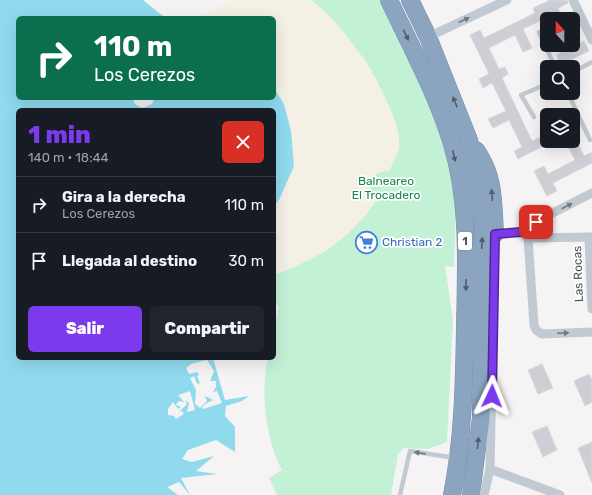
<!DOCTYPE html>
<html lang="es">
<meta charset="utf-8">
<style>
:root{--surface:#171b24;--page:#20242c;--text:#f1f3f6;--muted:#9ea1a6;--line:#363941;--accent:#7c3aed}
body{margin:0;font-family:Rubik,sans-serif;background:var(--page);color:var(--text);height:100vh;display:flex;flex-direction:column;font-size:15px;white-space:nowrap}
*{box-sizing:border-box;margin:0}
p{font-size:13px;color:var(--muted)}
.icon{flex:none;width:22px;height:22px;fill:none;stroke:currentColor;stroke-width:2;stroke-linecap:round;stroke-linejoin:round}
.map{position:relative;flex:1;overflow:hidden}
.drawer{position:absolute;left:16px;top:108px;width:260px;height:252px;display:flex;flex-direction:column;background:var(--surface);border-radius:6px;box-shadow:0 4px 16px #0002}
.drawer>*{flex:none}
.top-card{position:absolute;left:16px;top:16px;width:260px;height:84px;border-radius:6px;box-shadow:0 4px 16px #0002;background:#0b6e4f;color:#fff;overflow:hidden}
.needle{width:26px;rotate:339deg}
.controls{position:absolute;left:540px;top:12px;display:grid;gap:8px}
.controls a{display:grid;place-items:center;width:40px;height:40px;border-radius:6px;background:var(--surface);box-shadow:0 4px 16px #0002;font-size:20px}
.pin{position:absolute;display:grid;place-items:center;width:34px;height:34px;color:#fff;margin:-17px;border-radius:8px;box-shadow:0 2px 6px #0006}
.me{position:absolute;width:44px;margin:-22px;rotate:2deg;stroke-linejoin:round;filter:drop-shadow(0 0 3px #0008)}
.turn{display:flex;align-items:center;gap:14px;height:84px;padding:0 12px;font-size:18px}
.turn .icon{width:52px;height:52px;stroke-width:2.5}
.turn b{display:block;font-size:28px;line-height:34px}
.round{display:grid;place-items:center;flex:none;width:42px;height:42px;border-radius:6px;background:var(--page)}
.head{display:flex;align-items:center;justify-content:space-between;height:68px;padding:0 12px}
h1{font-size:24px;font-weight:800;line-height:30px;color:var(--accent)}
.cta{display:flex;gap:8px;margin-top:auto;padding:8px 12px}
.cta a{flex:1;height:46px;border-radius:6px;background:var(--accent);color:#fff;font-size:16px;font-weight:800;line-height:46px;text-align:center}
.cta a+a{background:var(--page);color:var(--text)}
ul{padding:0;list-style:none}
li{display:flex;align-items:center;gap:12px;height:56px;padding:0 12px;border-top:1px solid var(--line)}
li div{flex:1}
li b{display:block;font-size:15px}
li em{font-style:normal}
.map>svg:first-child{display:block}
.green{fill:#c3f1d5}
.sand{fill:#f5f0e5}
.water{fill:#90daee;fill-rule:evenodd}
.building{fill:#cdcfd5;stroke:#d7d9de}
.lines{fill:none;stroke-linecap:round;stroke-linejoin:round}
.highway-casing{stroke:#7690ad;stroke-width:18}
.lane{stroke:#c1cad2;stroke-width:4.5}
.street{stroke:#c1cad2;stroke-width:9}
.highway{stroke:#8ba5c1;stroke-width:17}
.oneway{fill:#6e7983}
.oneway2{fill:#505e6b}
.route-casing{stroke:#51269a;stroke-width:10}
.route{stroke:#7c3aed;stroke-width:7}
.labels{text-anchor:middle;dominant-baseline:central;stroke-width:3.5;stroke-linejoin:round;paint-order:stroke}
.shield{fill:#fff;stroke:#808990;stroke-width:1}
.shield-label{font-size:11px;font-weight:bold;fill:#4a5661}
.park-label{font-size:12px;fill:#17864f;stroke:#fff}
.shop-label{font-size:12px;fill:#366cbe;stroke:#fff;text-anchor:start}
.street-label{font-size:12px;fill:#4a5661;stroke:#fff}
</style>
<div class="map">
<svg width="592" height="495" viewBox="0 0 592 495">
<rect width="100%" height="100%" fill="#f5f3f3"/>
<path class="green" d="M310 0H380C405 54 446 126 453 184 457 211 455 240 454 267L445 266 453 320 447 442 428 449 404 448 398 454 391 495H277L269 478 282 470C266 441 260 391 268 358H274V331L279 307 274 301V275C322 256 345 243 376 201 369 194 367 180 378 173 381 171 387 171 390 170 392 162 398 155 399 147 402 125 376 78 364 59 350 39 327 19 310 0Z"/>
<path class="sand" d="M229 0H311C322 9 333 19 342 30 361 52 403 119 399 147 398 155 392 162 390 170 387 171 381 171 378 173 367 180 369 194 376 201 345 243 322 256 274 275V206L279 200 284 104 274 88V18H198Z"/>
<path class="water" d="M0 0H143L163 16 162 18H18V98H132L135 104 142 108 152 104 154 98H274V88L284 104 291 131 294 166 279 200 274 206V110H18V358H213L225 400 249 396 242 401 226 406 225 416 235 427V452L216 440 188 450 182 459 192 462 214 456 196 471 217 474 181 478 190 495 179 482 167 487 178 495H0ZM207 360 214 371 210 381H216V387L213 392 217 391 222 403 203 409 202 408 205 404 213 400 205 396 207 401 200 408 195 404 196 390 190 378 194 376 197 384 200 383 197 376 199 375 197 372 189 374 186 368 191 364ZM190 391 195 410 187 412 189 403 185 400 187 404 179 412 182 411 184 414 176 419 174 416 168 415V409L173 402 178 409 181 407 176 405 179 401 184 402 178 395Z"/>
<g class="building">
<polygon points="550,0 567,0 568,3 558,8 563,19 545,20 544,19 523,29 532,48 523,52 515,35 489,48 499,69 505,67 508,74 502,78 532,141 547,134 547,144 518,159 514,151 522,147 509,120 493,128 488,119 506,111 492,83 483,88 479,79 489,74 470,35 480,30 484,38 535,13 533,8"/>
<polygon points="579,40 580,43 584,41 589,51 561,64 556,55 562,52 558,45 573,45 573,42"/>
<polygon points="565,141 577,141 584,156 592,152 592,163 553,183 557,191 547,196 534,171 544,166 548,174 575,160"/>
<polygon points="542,364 553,388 538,394 528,370"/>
<polygon points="589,374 592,380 592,402 585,406 574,381"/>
<polygon points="547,426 557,450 543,457 532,432"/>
<polygon points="592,442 592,483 578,448"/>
</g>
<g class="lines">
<defs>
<g id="highway">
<path d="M389 0C411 47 437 94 452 144 470 204 466 268 465 330 464 385 463 440 452 495"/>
<polyline points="410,0 428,37 469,140 483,223 481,418 471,495"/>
<path d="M476 150C495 177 493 202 495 234"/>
</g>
</defs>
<use href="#highway" class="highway-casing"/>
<g class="lane">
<polyline points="539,32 555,67"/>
<polyline points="573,72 592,62"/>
<polyline points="568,93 590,140"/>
<polyline points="534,117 521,95 547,84"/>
<polyline points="400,495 410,451 455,458"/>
</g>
<g class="street">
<polyline points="573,0 592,40"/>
<polyline points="428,37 507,0"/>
<polyline points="522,232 525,227 592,193"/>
<polyline points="589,237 592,309"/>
<polyline points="528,238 534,325 536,330 542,334 592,332"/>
<polyline points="490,469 560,495"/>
<polyline points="484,495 490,469 495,234 522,232 528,238 592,237"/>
</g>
<use href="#highway" class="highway"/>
</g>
<defs><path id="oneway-solid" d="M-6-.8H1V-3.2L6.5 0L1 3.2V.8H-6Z"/></defs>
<g class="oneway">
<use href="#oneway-solid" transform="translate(464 20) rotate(-25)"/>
<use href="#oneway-solid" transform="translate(567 206) rotate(-27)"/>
<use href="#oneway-solid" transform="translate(563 333) rotate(-3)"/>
<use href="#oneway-solid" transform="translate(420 453) rotate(-171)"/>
</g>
<g class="oneway2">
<use href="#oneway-solid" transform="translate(406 35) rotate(65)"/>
<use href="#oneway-solid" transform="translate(455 102) rotate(-112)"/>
<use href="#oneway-solid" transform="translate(454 156) rotate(78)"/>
<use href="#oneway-solid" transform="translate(492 195) rotate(-94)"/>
<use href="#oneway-solid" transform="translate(482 243) rotate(-87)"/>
<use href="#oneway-solid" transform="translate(466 285) rotate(91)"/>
<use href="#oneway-solid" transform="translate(478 443) rotate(-84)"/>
</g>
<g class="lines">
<defs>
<polyline id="route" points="492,396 495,234 522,232 525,227 536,222"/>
</defs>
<use href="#route" class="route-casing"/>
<use href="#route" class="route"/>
</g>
<defs>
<symbol id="supermarket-ring" viewBox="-11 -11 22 22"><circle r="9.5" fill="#fff" stroke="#3f7fe0" stroke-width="1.5"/><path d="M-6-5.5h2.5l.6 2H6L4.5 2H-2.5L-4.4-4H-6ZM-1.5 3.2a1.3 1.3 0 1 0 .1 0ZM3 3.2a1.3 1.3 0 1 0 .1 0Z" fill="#3f7fe0"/></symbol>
</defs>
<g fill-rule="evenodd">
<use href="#supermarket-ring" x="354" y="230" width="25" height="25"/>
</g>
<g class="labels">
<rect class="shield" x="458" y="232" width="14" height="18" rx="3"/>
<g class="shield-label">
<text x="465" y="241">1</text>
</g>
<g class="park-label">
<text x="386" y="181">Balneareo<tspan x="386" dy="14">El Trocadero</tspan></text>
</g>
<g class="shop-label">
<text x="382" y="242">Christian 2</text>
</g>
<g class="street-label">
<text transform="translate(578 274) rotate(-92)">Las Rocas</text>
</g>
</g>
</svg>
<div class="controls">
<a><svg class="needle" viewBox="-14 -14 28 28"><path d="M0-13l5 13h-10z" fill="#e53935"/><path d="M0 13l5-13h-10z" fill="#9ea1a6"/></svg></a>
<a><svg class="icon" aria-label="search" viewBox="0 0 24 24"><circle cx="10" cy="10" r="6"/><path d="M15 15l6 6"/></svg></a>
<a><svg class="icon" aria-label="layers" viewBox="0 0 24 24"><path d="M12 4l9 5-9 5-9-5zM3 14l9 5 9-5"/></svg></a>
</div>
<div class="pin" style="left:536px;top:222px;background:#d93025"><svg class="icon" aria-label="arrive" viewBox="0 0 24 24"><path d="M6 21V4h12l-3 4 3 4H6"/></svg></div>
<svg class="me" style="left:492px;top:396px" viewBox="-20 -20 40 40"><path d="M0-17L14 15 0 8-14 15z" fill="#7c3aed" stroke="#fff" stroke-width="4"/></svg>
<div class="top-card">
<div class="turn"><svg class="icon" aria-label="right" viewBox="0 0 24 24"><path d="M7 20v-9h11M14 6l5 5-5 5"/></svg><div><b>110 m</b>Los Cerezos</div></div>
</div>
<section class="drawer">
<div class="head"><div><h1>1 min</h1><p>140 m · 18:44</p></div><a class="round" style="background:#d93025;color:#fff"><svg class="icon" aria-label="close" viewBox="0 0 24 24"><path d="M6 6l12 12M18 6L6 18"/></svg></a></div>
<ul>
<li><svg class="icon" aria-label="right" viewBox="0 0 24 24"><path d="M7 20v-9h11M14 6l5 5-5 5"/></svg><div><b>Gira a la derecha</b><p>Los Cerezos</p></div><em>110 m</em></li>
<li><svg class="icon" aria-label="arrive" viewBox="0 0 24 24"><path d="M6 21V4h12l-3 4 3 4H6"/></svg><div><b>Llegada al destino</b></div><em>30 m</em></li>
</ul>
<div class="cta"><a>Salir</a><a>Compartir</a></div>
</section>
</div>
